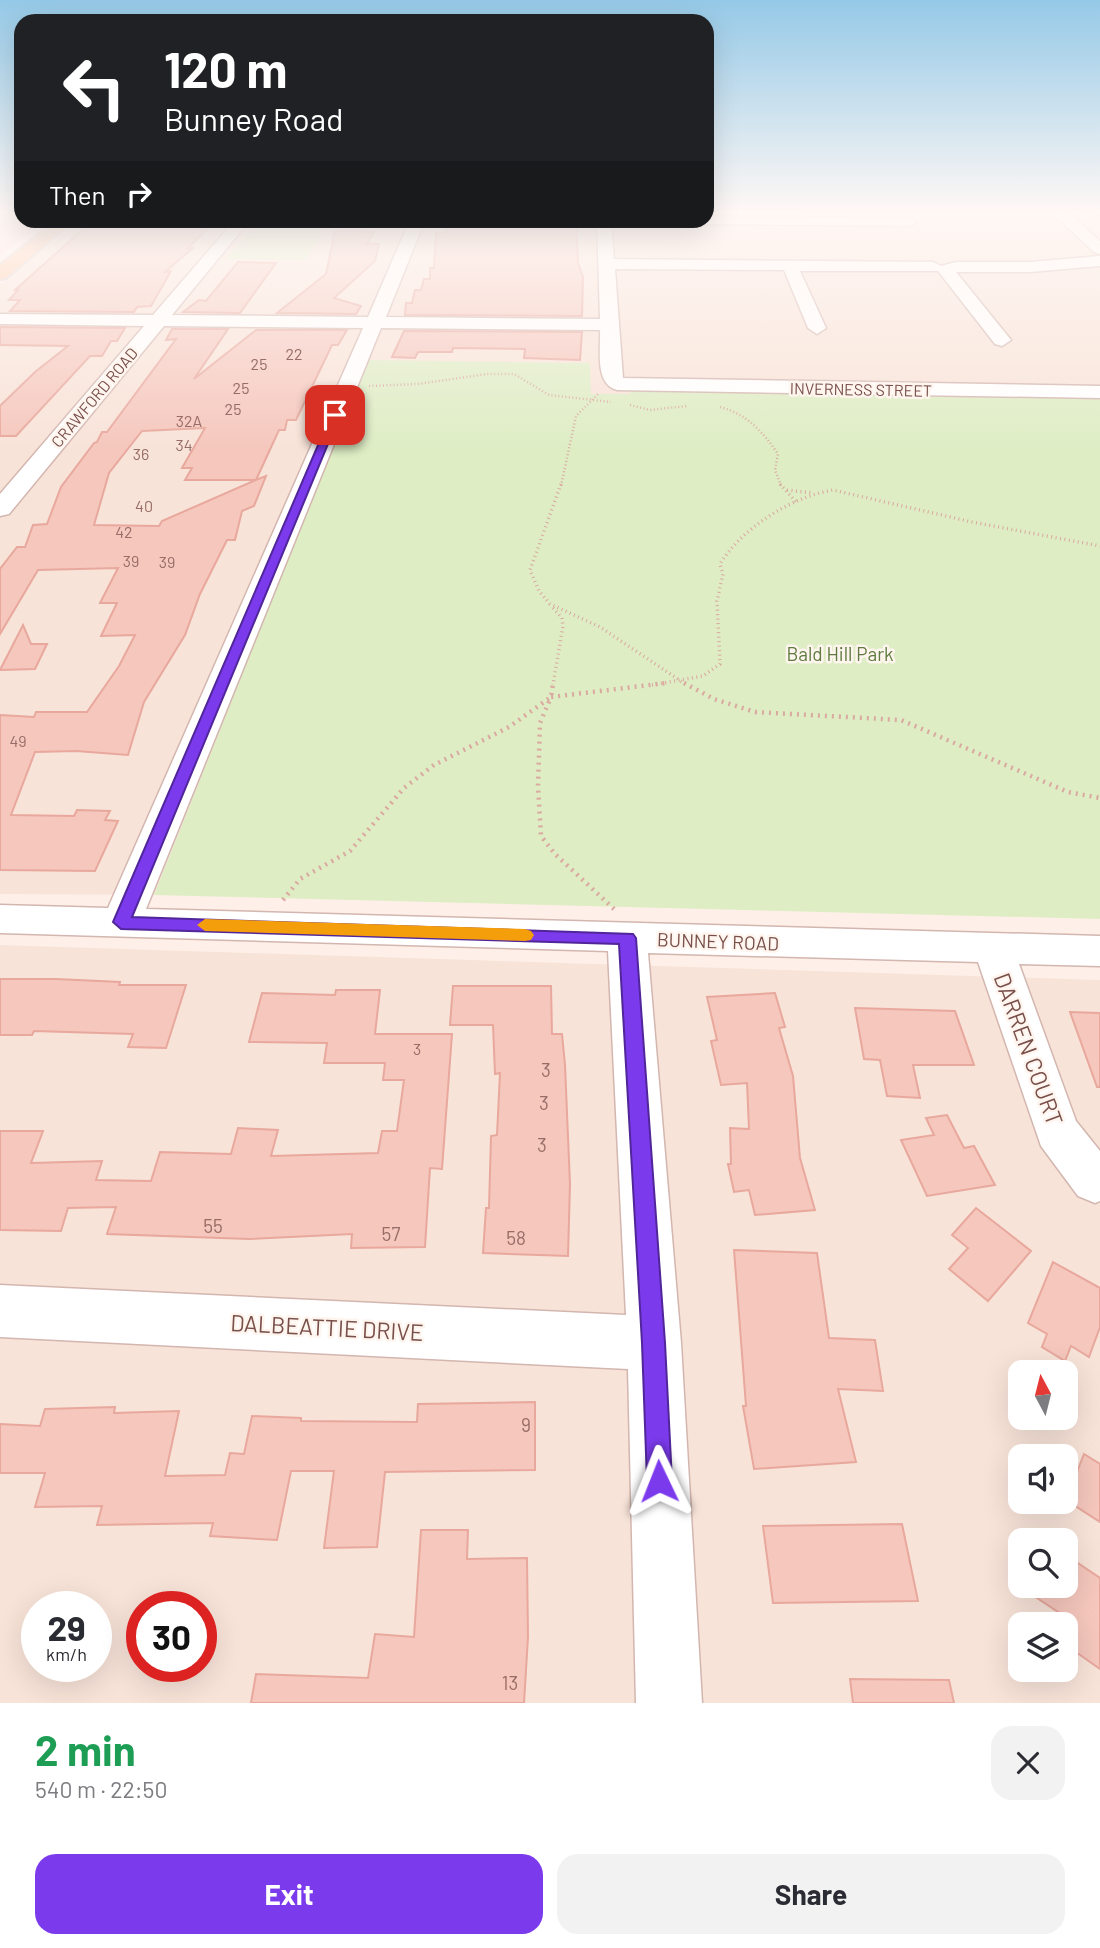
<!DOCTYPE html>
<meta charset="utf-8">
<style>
:root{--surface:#fff;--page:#f2f2f3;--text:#2b2b33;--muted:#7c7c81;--accent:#7c3aed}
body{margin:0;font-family:Barlow,sans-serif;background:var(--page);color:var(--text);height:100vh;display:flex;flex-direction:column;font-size:26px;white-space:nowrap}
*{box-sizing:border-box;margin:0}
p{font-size:23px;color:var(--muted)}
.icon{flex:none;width:38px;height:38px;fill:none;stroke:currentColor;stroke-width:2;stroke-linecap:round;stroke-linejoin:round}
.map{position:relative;height:1703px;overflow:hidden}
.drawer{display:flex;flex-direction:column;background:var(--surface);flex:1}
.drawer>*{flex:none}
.banner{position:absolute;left:14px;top:14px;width:700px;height:214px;border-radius:21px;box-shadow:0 7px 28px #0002;background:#202124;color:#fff;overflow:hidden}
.needle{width:46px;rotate:353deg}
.buttons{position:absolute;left:1008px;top:1360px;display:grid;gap:14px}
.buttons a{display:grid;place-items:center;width:70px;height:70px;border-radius:14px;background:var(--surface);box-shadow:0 7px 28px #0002;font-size:35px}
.speed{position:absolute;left:21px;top:1591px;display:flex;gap:14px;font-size:35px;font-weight:700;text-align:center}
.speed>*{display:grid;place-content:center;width:91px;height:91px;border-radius:50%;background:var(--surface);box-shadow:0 7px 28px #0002;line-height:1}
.speed small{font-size:18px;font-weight:400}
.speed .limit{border:10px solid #d22;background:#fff;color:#111}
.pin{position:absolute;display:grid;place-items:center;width:60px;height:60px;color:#fff;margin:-30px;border-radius:14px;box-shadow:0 4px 10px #0006}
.me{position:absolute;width:77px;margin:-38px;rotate:358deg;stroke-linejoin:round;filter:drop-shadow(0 0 5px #0008)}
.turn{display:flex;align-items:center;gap:24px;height:147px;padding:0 35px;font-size:32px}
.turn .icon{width:91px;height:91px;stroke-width:2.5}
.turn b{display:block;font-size:49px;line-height:60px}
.then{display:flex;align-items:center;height:66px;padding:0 35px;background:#0003;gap:14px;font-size:26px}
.round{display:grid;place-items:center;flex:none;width:74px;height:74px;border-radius:21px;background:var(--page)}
.headline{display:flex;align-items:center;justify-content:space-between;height:119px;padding:0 35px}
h1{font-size:42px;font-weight:700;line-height:52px;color:#1e9e55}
.button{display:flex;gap:14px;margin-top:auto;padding:14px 35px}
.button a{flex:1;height:80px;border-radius:21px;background:var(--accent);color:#fff;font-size:28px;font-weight:700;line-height:80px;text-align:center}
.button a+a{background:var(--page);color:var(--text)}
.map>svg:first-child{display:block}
.residential{fill:#f8e3d8;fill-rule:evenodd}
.commercial{fill:#fedddb}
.green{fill:#deedc4}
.building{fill:#f5c7bd;stroke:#e8a89d;stroke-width:2;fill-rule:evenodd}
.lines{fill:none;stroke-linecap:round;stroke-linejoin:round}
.minor-casing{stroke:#d3b6af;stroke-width:3}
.major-casing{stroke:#d9cecc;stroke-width:4}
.path-far2{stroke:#daa9a0;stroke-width:2.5;stroke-dasharray:1 2.5;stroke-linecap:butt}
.path-far1{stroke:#daa9a0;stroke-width:3.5;stroke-dasharray:1 3.5;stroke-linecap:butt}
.path{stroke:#daa9a0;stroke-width:4.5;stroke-dasharray:2 5;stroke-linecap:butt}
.minor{fill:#fff;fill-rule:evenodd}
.major{fill:#ffc49d;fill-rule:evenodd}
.route{fill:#7c3aed;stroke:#51269a;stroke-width:2}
.slow{fill:#f59e0b}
.labels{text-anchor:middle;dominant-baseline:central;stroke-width:5;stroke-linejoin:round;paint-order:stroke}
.number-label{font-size:16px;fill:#986d67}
.far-street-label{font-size:16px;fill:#794f4a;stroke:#fff5ef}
.park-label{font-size:19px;fill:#5e7a3e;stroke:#fff5ef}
.street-label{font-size:19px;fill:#794f4a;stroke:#fff5ef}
.near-number-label{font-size:19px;fill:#986d67}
.near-street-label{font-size:23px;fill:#794f4a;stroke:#fff5ef}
</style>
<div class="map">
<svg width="1100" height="1703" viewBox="0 0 1100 1703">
<rect width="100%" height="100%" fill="#fef0e8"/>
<g class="residential">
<polygon points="707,211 1100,211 1100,397 630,390 630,394 590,394 590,363 369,361 154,895 0,894 0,284 79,221 707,220"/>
<path d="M0 945 1100 980V1703H0ZM1020 1372H1066V1418H1020ZM1020 1456H1066V1502H1020ZM1020 1540H1066V1586H1020ZM37 1606H96V1666H37ZM142 1606H201V1666H142ZM1020 1624H1066V1670H1020Z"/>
</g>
<polygon class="commercial" points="0,211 21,211 21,220 45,221 0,255"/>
<g class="green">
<polygon points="258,221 258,220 330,221 305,260 226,259"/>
<polygon points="368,360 590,363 591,394 630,394 630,390 1100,397 1100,919 154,895"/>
</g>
<g class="building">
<polygon points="121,220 216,220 188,248 193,248 165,272 171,271 151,306 137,307 134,312 10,311 20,300 9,300 18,290 15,290 90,223 121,223"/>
<polygon points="530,220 576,221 578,263 583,277 582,316 405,315 406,303 412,303 415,290 421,290 424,279 430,279 430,268 434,268 436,233 445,232 451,221"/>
<polygon points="335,231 374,232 367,244 379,244 375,261 334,298 361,306 356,314 277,313 326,274"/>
<polygon points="238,262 276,263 240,313 183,312 199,300 206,301"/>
<polygon points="0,327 125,328 117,341 111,341 102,356 90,356 16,436 0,436 0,406 35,372 68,346 0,345"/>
<path d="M172 329H228L194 379 256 330H347L338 345H332L296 420H287L285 430H279L256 480 266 476 254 506 242 511 235 540H227L200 594 185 635 144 702 128 755 76 751 35 752 11 815 74 816 77 810 110 811 105 820 118 821 95 871 0 870V715L34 717 36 712H87L119 666 135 635 101 636 117 603H100L118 568 38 570 0 634V569L17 547H25L33 525 47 524 61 487 94 443 97 442 102 432H107L176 339 166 340ZM205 428 182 468H192L185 480H256L162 521 159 526 94 525 109 473 142 431Z"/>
<polygon points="404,331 582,332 580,360 524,358 525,349 453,348 452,352 418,352 415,358 392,357"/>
<polygon points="23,625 31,644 47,644 35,669 0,670"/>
<polygon points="0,979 56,979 120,982 119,985 186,985 166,1048 128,1047 133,1034 34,1031 32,1035 0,1035"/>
<polygon points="453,986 551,986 552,1034 562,1034 565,1065 570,1184 568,1256 483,1253 486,1208 489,1208 491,1136 497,1135 500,1073 495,1074 493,1025 450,1025"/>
<polygon points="336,990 380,990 375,1034 452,1034 442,1169 430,1168 425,1247 351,1248 352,1234 249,1239 107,1234 116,1207 68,1208 61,1231 0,1230 0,1131 43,1131 31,1163 102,1161 96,1180 151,1181 160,1152 231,1154 238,1128 278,1130 271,1156 378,1153 382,1131 397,1131 404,1080 383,1080 385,1063 324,1063 327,1043 249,1042 262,993 335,995"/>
<polygon points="775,993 785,1027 779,1028 793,1076 800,1158 815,1210 755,1215 749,1190 734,1192 728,1164 731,1164 730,1128 749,1129 747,1083 721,1085 711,1041 717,1040 707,997"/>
<polygon points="855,1008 955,1011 974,1065 913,1065 920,1098 887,1096 880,1060 864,1059"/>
<polygon points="1070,1012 1100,1013 1100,1087 1097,1087"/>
<polygon points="947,1115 964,1148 974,1146 995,1185 927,1196 901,1140 934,1135 926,1118"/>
<polygon points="976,1208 1031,1251 988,1301 949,1269 968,1248 952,1235"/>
<polygon points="734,1250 817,1253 829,1338 875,1340 883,1391 838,1389 856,1462 754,1469 743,1406 746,1406"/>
<polygon points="1053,1262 1100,1288 1100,1327 1089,1357 1071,1346 1065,1361 1042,1347 1047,1334 1028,1323"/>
<polygon points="535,1402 535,1470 385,1472 377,1547 324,1548 334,1471 291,1471 277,1540 210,1536 213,1523 97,1525 102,1506 35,1507 45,1473 0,1473 0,1424 40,1426 45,1409 115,1407 114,1413 179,1411 165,1476 225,1475 230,1453 244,1454 252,1416 301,1418 301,1421 417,1422 418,1404"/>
<polygon points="1084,1454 1100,1464 1100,1522 1066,1500"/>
<polygon points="902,1524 918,1601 773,1603 763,1526"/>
<polygon points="421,1530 468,1530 467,1559 527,1558 528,1637 524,1703 251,1703 256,1674 368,1678 375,1634 414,1637"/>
<polygon points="1066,1555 1100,1578 1100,1669 1066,1645 1066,1633 1070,1620 1019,1586 1066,1586"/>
<polygon points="850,1679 949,1680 954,1703 853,1703"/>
</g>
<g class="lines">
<defs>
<g id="minor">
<polygon points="1050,211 1066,211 1100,241 1100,254 1094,252"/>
<polygon points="708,217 910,218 917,222 910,226 703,224 701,220 707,220"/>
<path d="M235 220H250L172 315 368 317 410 220H425L386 317 600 319 597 220H611L614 259 933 262 941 266 956 262H1030L1100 256V266L1030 272H956L1011 340 1002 346 995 344 938 271H800L826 328 817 334 808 328 784 270 615 269 623 378 1100 386V398L617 390C594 384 601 349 600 330L381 328 146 909 1100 936V966L1019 964 1076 1121 1100 1151V1201L1095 1203 1078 1196 1041 1146 978 962 648 953 681 1343 702 1703H636L628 1369 0 1337V1285L626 1315 608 951 0 933V905L108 908 363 328 164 326 9 514 0 516V494L144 326 0 324V314L153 315Z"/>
</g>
<polygon id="major" points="57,220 74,220 6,278 0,279 0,265"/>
</defs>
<use href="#minor" class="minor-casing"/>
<use href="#major" class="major-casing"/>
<g class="path-far2">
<polyline points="369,386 418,384 487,374 514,374 549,395 611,402"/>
<polyline points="630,405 650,410 687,406"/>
<path d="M720 407C747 414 763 432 778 454L775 470 781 486"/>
<polyline points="561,486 576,416 599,393"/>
</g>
<g class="path-far1">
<polyline points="561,484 530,570 539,591 550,604 600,627 687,685"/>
<polyline points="780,484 797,503"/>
<polyline points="787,490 813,493"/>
<polyline points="553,608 562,618 563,626 553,685"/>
<path d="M652 685 703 676 720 664 717 601 723 574 720 564C742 528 791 497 833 490L972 522 1100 546"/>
</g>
<g class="path">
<polyline points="684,683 714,699 755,712 901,720 1068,792 1100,798"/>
<polyline points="283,900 300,879 350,851 404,788 434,765 509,727 551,697 553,683"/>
<polyline points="614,909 555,854 541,836 538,786 540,723 551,697 666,683"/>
</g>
<use href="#minor" class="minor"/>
<use href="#major" class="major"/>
</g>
<linearGradient id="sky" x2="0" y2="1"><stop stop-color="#95c9e7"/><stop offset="0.47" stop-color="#fff8f5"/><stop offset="1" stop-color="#fff8f5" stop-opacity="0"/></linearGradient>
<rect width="1100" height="450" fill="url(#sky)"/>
<polygon class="route" points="335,412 340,415 132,917 633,934 636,938 665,1343 672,1481 668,1490 659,1494 650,1490 647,1481 642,1343 619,944 121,929 113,922 331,415"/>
<polygon class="slow" points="205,919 525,929 531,931 534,935 531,940 525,941 205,931 197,925"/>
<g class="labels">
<g class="number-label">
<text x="294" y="353">22</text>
<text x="259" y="363">25</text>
<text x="241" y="387">25</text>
<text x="233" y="408">25</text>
<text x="189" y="420">32A</text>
<text x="184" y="444">34</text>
<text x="141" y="453">36</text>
<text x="144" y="505">40</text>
<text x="124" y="531">42</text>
<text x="131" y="560">39</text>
<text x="167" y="561">39</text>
<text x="18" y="740">49</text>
<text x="417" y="1048">3</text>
</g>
<g class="far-street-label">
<text transform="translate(861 389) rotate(1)">INVERNESS STREET</text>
<text transform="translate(94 397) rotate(-50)">CRAWFORD ROAD</text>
</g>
<g class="park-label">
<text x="840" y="653">Bald Hill Park</text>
</g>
<g class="street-label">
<text transform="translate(718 941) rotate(2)">BUNNEY ROAD</text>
</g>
<g class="near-number-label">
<text x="546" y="1069">3</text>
<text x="544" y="1102">3</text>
<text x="542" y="1144">3</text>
<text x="213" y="1225">55</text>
<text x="391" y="1233">57</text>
<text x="516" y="1237">58</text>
<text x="526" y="1424">9</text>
<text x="510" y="1682">13</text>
</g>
<g class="near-street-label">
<text transform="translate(1029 1049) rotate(70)">DARREN COURT</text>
<text transform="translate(327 1327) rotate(3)">DALBEATTIE DRIVE</text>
</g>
</g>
</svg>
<div class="buttons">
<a><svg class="needle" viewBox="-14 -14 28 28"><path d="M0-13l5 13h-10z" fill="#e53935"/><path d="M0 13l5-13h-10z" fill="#7c7c81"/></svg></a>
<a><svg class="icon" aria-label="sound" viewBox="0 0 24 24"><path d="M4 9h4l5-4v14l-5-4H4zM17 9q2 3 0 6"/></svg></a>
<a><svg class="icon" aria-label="search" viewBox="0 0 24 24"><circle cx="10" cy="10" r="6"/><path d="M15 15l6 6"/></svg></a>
<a><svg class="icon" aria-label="layers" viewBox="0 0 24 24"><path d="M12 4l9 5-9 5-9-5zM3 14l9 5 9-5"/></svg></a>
</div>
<div class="speed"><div>29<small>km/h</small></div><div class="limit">30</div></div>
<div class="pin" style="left:335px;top:415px;background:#d93025"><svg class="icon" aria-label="arrive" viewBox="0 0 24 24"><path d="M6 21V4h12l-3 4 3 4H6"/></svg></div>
<svg class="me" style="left:659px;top:1481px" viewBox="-20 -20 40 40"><path d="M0-17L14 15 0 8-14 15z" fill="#7c3aed" stroke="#fff" stroke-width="4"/></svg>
<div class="banner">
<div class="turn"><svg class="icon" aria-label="left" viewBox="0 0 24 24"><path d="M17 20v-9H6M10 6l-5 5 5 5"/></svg><div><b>120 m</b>Bunney Road</div></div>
<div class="then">Then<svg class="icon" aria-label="right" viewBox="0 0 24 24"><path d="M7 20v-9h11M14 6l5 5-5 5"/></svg></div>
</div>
</div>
<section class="drawer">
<div class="headline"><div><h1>2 min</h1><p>540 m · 22:50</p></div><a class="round"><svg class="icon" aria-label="close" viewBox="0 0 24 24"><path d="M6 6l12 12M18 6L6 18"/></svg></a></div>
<div class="button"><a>Exit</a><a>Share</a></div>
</section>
